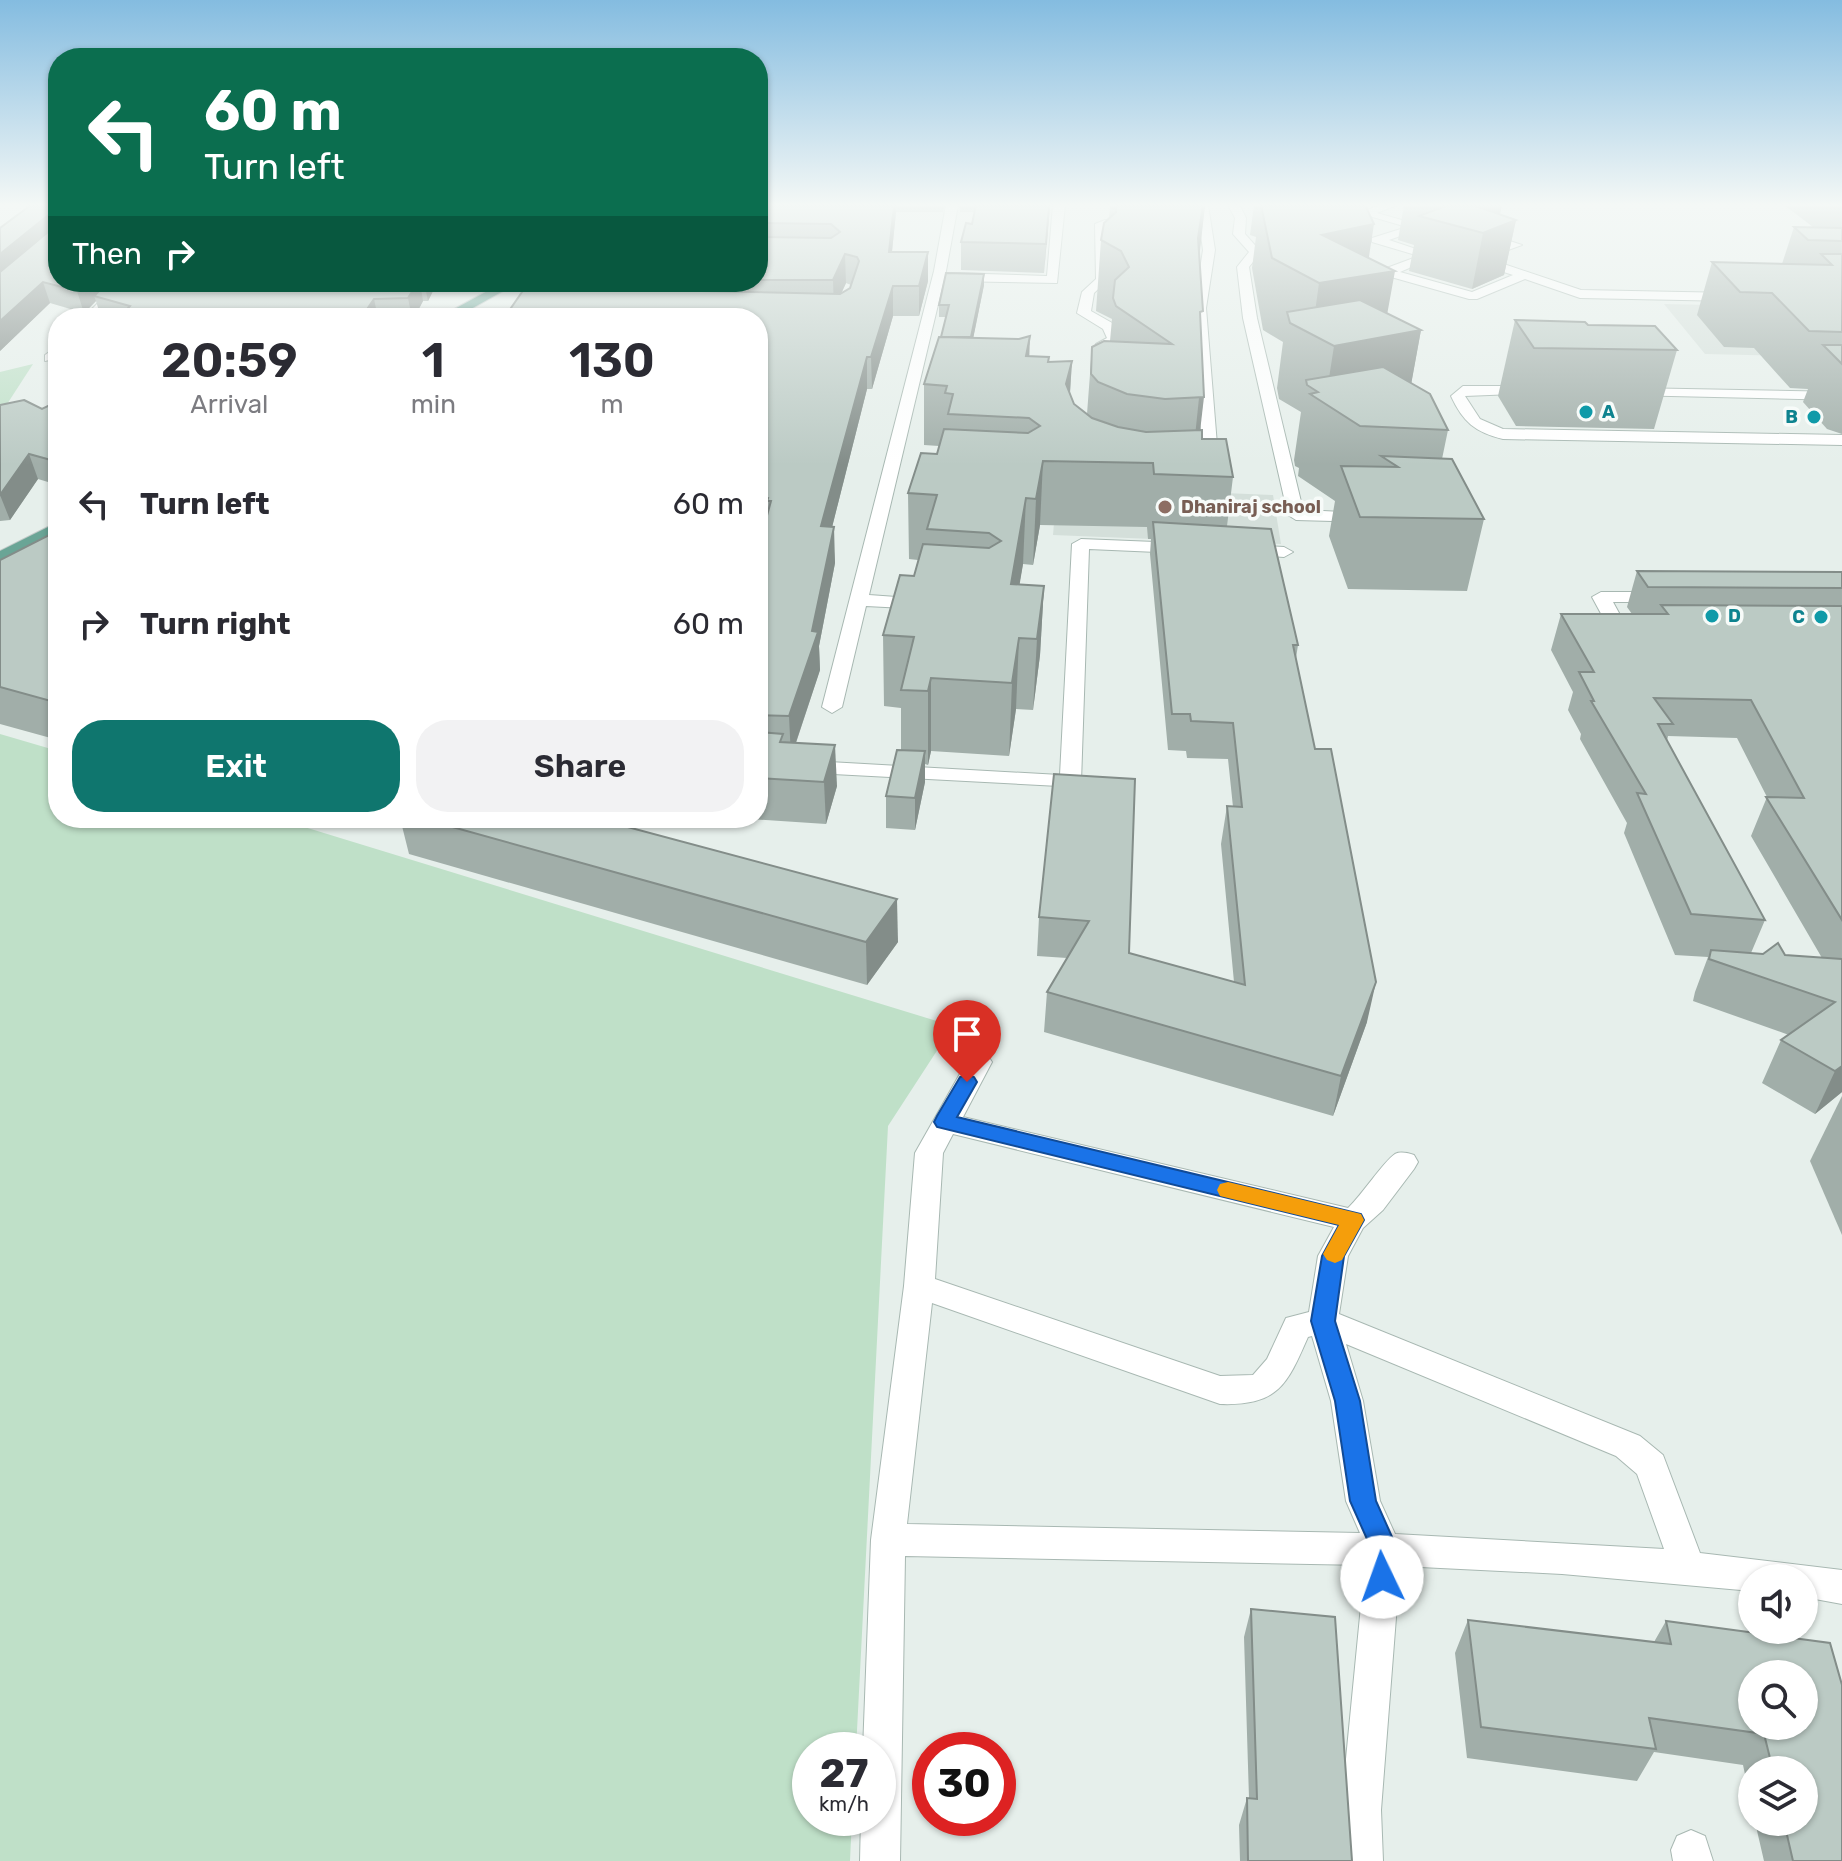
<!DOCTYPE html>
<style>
:root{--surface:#fff;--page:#f2f2f3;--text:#2b2b33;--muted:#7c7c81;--accent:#0f766e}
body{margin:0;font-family:Rubik,sans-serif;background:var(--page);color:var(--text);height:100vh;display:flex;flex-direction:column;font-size:30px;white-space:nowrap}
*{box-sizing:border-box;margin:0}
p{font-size:26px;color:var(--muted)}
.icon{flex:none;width:44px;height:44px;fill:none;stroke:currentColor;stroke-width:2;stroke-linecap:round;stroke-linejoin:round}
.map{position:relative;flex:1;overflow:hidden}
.panel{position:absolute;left:48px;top:308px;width:720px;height:520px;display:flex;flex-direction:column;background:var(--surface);border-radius:32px;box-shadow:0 2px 6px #0004}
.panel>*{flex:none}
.hud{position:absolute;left:48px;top:48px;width:720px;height:244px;border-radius:32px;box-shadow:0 2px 6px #0004;background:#0b6e4f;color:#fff;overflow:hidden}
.tools{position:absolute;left:1738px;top:1564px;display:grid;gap:16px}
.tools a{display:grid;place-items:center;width:80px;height:80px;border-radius:50%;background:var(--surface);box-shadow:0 2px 6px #0004;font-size:40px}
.speed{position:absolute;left:792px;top:1732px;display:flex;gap:16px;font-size:40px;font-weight:700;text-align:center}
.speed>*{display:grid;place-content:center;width:104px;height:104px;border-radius:50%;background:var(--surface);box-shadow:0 2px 6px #0004;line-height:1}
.speed small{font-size:20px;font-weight:400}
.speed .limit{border:12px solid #d22;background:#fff;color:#111}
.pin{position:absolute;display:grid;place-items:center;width:68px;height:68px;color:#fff;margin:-82px -34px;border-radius:50% 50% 50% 0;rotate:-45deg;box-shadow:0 0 8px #0007}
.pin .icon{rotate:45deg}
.me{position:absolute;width:88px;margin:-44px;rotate:357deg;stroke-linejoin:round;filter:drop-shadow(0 0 6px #0008)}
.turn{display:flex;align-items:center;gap:28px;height:168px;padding:0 24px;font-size:36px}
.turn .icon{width:104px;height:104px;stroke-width:2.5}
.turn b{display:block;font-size:56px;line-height:68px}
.then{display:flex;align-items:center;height:76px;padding:0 24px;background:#0003;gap:16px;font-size:30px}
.eta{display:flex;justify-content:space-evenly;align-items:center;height:136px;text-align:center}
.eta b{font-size:48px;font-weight:600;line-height:56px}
.primary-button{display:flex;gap:16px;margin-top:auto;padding:16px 24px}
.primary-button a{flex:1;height:92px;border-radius:32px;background:var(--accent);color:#fff;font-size:32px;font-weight:600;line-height:92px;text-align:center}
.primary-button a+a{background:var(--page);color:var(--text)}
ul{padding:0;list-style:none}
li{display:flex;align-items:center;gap:24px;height:120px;padding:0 24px}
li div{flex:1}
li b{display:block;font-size:30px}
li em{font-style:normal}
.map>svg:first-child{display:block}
.built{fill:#d4dfda}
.green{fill:#bfe0c8}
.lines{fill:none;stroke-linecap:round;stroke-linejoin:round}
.minor-casing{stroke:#a8b8b2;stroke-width:2}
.primary-casing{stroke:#c2cac8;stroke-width:2}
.minor{fill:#fff;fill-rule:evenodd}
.primary{fill:#6aa596;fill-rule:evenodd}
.wall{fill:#a1aea9;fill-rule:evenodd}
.shaded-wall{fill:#838d89}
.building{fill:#bbcac4;stroke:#838d89;stroke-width:2;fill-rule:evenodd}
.route{fill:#1a73e8;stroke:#114b97;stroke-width:2}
.slow{fill:#f59e0b}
.culture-dot{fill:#0f9aa8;stroke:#f7fbf9;stroke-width:3}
.education-dot{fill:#8d6e63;stroke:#f7fbf9;stroke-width:3}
.labels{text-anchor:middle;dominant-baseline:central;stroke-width:7;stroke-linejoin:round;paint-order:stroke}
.far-culture-label{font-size:18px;font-weight:bold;fill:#0d838f;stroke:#f7fbf9;text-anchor:start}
.far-education-label{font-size:18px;font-weight:bold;fill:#785e54;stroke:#f7fbf9;text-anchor:start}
</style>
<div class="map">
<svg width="1842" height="1861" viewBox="0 0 1842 1861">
<rect width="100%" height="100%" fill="#e6efeb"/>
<g class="built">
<polygon points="1664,304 1842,308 1842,357 1705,354"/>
<polygon points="1057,486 1273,495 1281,544 1053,535"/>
</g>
<g class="green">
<polygon points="33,364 0,415 0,372"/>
<polygon points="0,734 58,751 58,818 275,818 953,1026 888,1126 856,1750 810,1750 810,1818 852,1818 850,1861 0,1861"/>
</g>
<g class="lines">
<defs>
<g id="minor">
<polygon points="946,205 958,205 946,271 869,595 924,599 933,604 924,609 866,606 842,707 832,713 822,707 934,271"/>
<polygon points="1053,205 1065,205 1057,283 951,281 945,277 951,273 1047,276"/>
<polygon points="1196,205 1208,205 1215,250 1206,308 1219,470 1211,475 1203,470 1194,308 1203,250 1200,228 1105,228 1108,280 1094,293 1091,311 1114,324 1121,339 1107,349 1104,357 1092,354 1096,344 1107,338 1103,329 1077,313 1082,292 1096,279 1095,224 1105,220 1199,221"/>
<polygon points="1228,205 1240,206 1246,218 1245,234 1261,252 1249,267 1257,318 1303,510 1363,513 1369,514 1371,518 1369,522 1296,520 1288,515 1243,318 1237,267 1249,252 1233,234 1235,218"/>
<polygon points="1380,205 1397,205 1377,213 1426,227 1389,240 1437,256 1400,272 1472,292 1513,275 1470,261 1470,255 1504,245 1475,236 1475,232 1479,231 1522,245 1486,258 1581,290 1733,293 1739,297 1733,301 1580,298 1525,279 1477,299 1469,299 1384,275 1384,269 1419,256 1372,242 1372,238 1407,227 1359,213"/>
<polygon points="119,282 132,282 97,318 83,318"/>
<polygon points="398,282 516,282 517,284 511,288 401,289 395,285"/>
<polygon points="710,282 722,282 717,312 722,313 722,318 703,316"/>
<polygon points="58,346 58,358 45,361 45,355"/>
<path d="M1532 386 1537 387V393L1465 396 1480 419 1503 429 1842 435V445L1503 439C1475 432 1463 422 1451 396L1463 386Z"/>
<polygon points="1632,388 1842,392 1842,400 1627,395 1627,389"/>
<polygon points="1081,539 1180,543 1189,548 1180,553 1089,549 1081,782 1078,787 758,770 758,758 1060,775 1072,544"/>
<polygon points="1245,545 1284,547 1293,552 1284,557 1239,554 1236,550 1239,546"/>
<polygon points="1601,592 1660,592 1669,597 1660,602 1613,602 1625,624 1641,628 1643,632 1634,638 1611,632 1592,597"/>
<path d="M979 1053 988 1056 992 1062 963 1117 1348 1208C1362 1195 1383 1162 1395 1154 1401 1151 1408 1153 1414 1155L1418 1162 1414 1169 1383 1210 1363 1228 1348 1256 1339 1314 1640 1436 1663 1455 1700 1553 1842 1570V1604L1804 1597V1578H1752V1591L1562 1574 1400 1566 1381 1810 1383 1861H1343L1341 1810 1365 1565 905 1556 900 1861H860L861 1818H878V1750H863L871 1540 904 1286 915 1153 970 1056ZM953 1134 1334 1227 1318 1256 1309 1312 1286 1318 1267 1359 1253 1375 1220 1376 935 1279 943 1153ZM932 1303 1220 1404C1278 1406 1287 1385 1308 1337L1312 1336 1331 1401 1346 1501 1360 1533 907 1524ZM1346 1344 1616 1456 1637 1474 1664 1549 1395 1534 1380 1501 1363 1401Z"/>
<polygon points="1691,1830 1705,1836 1713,1861 1673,1861 1671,1850 1677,1836"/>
</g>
<g id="primary">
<polygon points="504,282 519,282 455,318 438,318"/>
<polygon points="58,522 58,534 0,563 0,551"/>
</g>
</defs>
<use href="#minor" class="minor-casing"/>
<use href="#primary" class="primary-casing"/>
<use href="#minor" class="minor"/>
<use href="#primary" class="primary"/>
</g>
<g class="wall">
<polygon points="31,205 58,205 58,282 432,282 433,291 428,301 423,301 414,318 101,318 96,301 84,313 50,303 0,351"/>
<path d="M758 205H945L943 212H896L892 252 928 281 919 316H893L872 389H867L832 527 835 563 819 646 820 670 796 743 837 786 826 824 735 818H758V548L762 533H758V318L706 291H719V282H758ZM846 283 851 285 850 288 841 293Z"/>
<polygon points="959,205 1050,205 1044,273 961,270 961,242 972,224 974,212 960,212"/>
<polygon points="1110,205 1205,205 1199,255 1201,331 1200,430 1202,439 1233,477 1227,526 1298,645 1296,658 1367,1022 1333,1116 1044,1032 1047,992 1067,958 1037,956 1039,917 1054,774 1129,953 1234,982 1221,844 1227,806 1233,807 1228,759 1187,758 1186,751 1168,750 1150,554 1151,539 1148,539 1147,527 1040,525 1033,565 1023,564 1019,585 1044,586 1040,655 1033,710 1016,709 1009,756 931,751 928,765 925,764 925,782 915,830 886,828 886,796 901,750 901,708 884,706 883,635 914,576 918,560 909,559 908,493 937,454 939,446 924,445 924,384 941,337 946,317 939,317 939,305 984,285 973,338 1049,362 1072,361 1070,394 1074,404 1087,414 1092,347 1110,341 1112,319 1096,311 1101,240 1109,219"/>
<polygon points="1254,205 1365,205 1368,258 1387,313 1421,330 1411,384 1448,430 1442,459 1484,519 1467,591 1348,589 1329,536 1335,501 1298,476 1299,468 1295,466 1294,460 1301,412 1279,399 1277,388 1283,342 1263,330 1252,268 1256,237 1250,235"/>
<polygon points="1404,205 1502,205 1500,214 1516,220 1504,275 1472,289 1409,271 1414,245 1398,240"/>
<polygon points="1784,205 1842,205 1842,434 1827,429 1803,402 1808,389 1790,388 1754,348 1724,347 1697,315 1712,262 1782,264 1794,227 1813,227"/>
<polygon points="1515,320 1588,325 1677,350 1654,429 1516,426 1498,396"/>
<polygon points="58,401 58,485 38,479 10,520 0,521 0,405 42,409"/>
<polygon points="58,534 58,740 0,724 0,560"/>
<path d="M1637 571 1842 572V1092L1815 1114 1762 1083 1781 1040 1789 1035 1693 1001 1695 992 1708 957 1675 955 1624 833 1627 823 1580 739 1581 734 1568 710 1573 692 1551 650 1561 614H1632L1627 607ZM1668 736 1737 738 1767 797 1751 836 1822 958 1751 953 1765 920 1667 741Z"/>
<polygon points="400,818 594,818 898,942 867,985 409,854"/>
<polygon points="1842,1096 1842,1235 1810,1161"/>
<polygon points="1251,1609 1352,1861 1240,1861 1239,1825 1247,1798 1249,1798 1244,1637"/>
<polygon points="1468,1620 1654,1642 1666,1621 1830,1643 1842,1861 1764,1861 1755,1822 1804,1822 1804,1770 1752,1770 1752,1807 1743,1765 1654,1752 1637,1781 1467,1758 1455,1653"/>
</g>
<g class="shaded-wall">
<polygon points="894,205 896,205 896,212 889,280 889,252"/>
<polygon points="1049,205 1050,205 1044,273 1046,244"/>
<polygon points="1203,205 1205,205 1200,250 1191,308 1198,238"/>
<polygon points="1473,205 1502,205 1497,227 1516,220 1504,275 1472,289 1483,233"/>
<polygon points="52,212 58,232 0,281 0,254"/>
<polygon points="1374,224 1366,276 1395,271 1383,337 1421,330 1407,407 1325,404 1334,346 1312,334 1319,283 1322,235"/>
<polygon points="928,252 928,281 919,316 919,286"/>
<polygon points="845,254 846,283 834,310 833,280"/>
<polygon points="984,274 984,285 968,364 968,352"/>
<polygon points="43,282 50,303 0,351 0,321"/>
<polygon points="87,282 116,282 94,296 96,301 84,313 77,291"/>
<polygon points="418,282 420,282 423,301 414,318 412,318 408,298"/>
<polygon points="424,282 432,282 433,291 428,301"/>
<polygon points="700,282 708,282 702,318 700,288"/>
<polygon points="893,286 893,316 872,389 871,357"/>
<polygon points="374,299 378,318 361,318"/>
<polygon points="1030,336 1028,394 1026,356"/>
<polygon points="867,357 867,389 823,563 821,526"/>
<polygon points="1072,361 1068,420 1066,384"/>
<polygon points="1204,397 1195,475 1191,475 1199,398"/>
<polygon points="29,454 38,479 10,520 0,495"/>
<polygon points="1043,461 1040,525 1033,565 1036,499"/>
<polygon points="1026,498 1023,564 1008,654 1011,584"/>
<polygon points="834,527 835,563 819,646 820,670 791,757 789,716 812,631"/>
<polygon points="1044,586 1040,655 1033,710 1037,639"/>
<polygon points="1019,638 1016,709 1009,756 1012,683"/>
<polygon points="931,678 931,751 928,765 928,691"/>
<polygon points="835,745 837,786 826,824 824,782"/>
<polygon points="925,751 925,782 915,830 915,798"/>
<polygon points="897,899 898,942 867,985 866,942"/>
<polygon points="1376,982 1367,1022 1333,1116 1341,1076"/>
<polygon points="1842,1066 1842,1092 1815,1114 1835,1071"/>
</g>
<g class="building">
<polygon points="31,205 58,205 58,282 87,282 77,291 43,282 0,321 0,272 54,227 55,215 52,212 0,254 0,228"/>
<polygon points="758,205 894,205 889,252 928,252 919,286 893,286 871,357 867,357 821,526 834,527 812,631 818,632 789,716 758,715 758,548 771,501 767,501 768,498 758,497 758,485 761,478 758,478 758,318 504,318 529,282 700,282 700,288 702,291 840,294 850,288 859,261 857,257 845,254 833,280 758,280 758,237 831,238 840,232 831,224 758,223"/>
<polygon points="976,205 1049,205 1046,244 961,242 966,223 972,224"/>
<polygon points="1115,205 1203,205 1198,238 1203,311 1200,312 1204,397 1165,399 1127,394 1098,382 1091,374 1092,347 1104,341 1172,344 1116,306 1113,298 1115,280 1129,267 1121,251 1101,240 1104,223 1116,212"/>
<polygon points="1261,205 1365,205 1374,224 1322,235 1395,271 1319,283 1272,258"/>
<polygon points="1448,205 1473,205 1516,220 1483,233 1419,216"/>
<polygon points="1794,227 1842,228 1842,241 1808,240"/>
<polygon points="1821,254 1842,254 1842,332 1809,331 1772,293 1740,292 1712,262 1832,265"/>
<polygon points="946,273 984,274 971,337 941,337 949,305 939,305"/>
<polygon points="108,282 418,282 408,298 374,299 361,318 119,318 130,306 94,296"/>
<polygon points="1360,300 1421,330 1334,346 1290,323 1287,312"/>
<polygon points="1515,320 1585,322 1588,325 1655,326 1677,350 1534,348"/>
<polygon points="1030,336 1026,356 1049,357 1048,362 1072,361 1066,384 1074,404 1092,418 1118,427 1146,432 1202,430 1202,439 1226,439 1233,477 1154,474 1153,463 1043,461 1036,499 1026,498 1011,584 1044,586 1037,639 1019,638 1012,683 931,678 928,691 901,690 914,637 883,635 900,575 914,576 923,544 989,548 1001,541 989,533 927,529 937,495 908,493 921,453 937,454 944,429 1028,433 1040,426 1029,418 948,414 953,394 945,393 947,386 924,384 939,337 1019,339"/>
<polygon points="1823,345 1842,345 1842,364"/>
<polygon points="1383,367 1430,394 1448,430 1360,426 1310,394 1318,392 1307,385 1306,380"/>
<polygon points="24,400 42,409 58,401 58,462 29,454 0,495 0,405"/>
<polygon points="1381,456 1452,459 1484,519 1360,517 1341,466 1398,467"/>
<polygon points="1153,522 1271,529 1298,645 1293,645 1315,749 1331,749 1376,982 1341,1076 1047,992 1089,921 1039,917 1054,774 1135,779 1129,953 1245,985 1227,806 1242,807 1233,723 1191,721 1190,714 1172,714"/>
<polygon points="53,533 58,534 58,703 0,687 0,560"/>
<polygon points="1637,571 1842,572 1842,588 1648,587"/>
<polygon points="1661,605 1842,606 1842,920 1766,797 1804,798 1751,700 1654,698 1673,724 1658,724 1765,920 1691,914 1637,793 1646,794 1591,701 1594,701 1579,672 1594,672 1561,614 1668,614"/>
<polygon points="758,732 783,734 780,742 835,745 824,782 758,778"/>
<polygon points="897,750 925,751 915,798 886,796"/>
<polygon points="420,818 594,818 897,899 866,942"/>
<polygon points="1778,943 1785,955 1842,959 1842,1066 1835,1071 1781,1040 1835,1002 1709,959 1711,950 1763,954"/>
<polygon points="1251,1609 1335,1617 1352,1861 1248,1861 1247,1798 1257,1799"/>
<path d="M1468 1620 1671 1644 1666 1621 1830 1643 1842 1685V1861H1793L1784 1822H1804V1770H1773L1764 1734 1649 1718 1656 1749 1481 1727ZM1752 1674H1804V1726H1752Z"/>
</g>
<linearGradient id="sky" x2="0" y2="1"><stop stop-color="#84bce0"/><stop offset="0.44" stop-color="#f4f8f6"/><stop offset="1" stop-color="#f4f8f6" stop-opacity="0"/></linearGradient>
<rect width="1842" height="465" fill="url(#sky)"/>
<polygon class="route" points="967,1075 974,1077 977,1082 957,1117 1361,1214 1364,1220 1344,1256 1335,1321 1360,1401 1376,1501 1397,1548 1395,1577 1391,1586 1382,1590 1372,1586 1368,1577 1371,1548 1350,1501 1335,1401 1311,1321 1322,1256 1339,1225 937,1127 934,1122 937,1116 960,1077"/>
<polygon class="slow" points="1228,1182 1353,1212 1361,1214 1364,1220 1342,1260 1335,1263 1327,1260 1323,1254 1339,1225 1220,1196 1217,1190 1220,1184"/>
<g class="culture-dot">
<circle cx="1586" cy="412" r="8"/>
<circle cx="1814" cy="417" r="8"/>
<circle cx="1712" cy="616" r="8"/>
<circle cx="1821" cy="617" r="8"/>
</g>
<circle class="education-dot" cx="1165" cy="507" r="8"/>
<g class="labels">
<g class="far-culture-label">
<text x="1602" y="412">A</text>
<text x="1798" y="417" text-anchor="end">B</text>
<text x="1728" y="616">D</text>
<text x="1805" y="617" text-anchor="end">C</text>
</g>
<g class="far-education-label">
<text x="1181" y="507">Dhaniraj school</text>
</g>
</g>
</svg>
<div class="tools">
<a><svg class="icon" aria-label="sound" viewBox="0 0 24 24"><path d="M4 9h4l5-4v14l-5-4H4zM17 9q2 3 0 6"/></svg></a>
<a><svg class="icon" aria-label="search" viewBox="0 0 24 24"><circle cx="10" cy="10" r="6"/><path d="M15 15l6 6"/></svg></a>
<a><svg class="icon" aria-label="layers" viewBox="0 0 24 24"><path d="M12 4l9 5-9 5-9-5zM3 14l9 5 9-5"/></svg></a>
</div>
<div class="speed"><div>27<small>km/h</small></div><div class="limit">30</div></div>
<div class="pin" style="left:967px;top:1082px;background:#d93025"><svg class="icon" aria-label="arrive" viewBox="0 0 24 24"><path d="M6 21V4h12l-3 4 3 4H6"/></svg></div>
<svg class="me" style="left:1382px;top:1577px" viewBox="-20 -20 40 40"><circle r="19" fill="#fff"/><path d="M0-13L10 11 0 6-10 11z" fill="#1a73e8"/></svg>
<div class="hud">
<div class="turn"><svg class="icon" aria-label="left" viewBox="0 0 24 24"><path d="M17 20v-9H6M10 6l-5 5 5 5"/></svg><div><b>60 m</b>Turn left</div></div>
<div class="then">Then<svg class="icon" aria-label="right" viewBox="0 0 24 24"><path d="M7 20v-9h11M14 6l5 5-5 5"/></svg></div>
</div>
<section class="panel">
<div class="eta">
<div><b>20:59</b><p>Arrival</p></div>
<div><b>1</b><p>min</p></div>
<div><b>130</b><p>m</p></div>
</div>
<ul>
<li><svg class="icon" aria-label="left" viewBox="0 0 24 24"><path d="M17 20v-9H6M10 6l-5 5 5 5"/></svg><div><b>Turn left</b></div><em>60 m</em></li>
<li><svg class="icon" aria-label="right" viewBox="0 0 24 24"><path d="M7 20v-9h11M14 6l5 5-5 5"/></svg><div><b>Turn right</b></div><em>60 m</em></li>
</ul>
<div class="primary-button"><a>Exit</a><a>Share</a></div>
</section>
</div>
